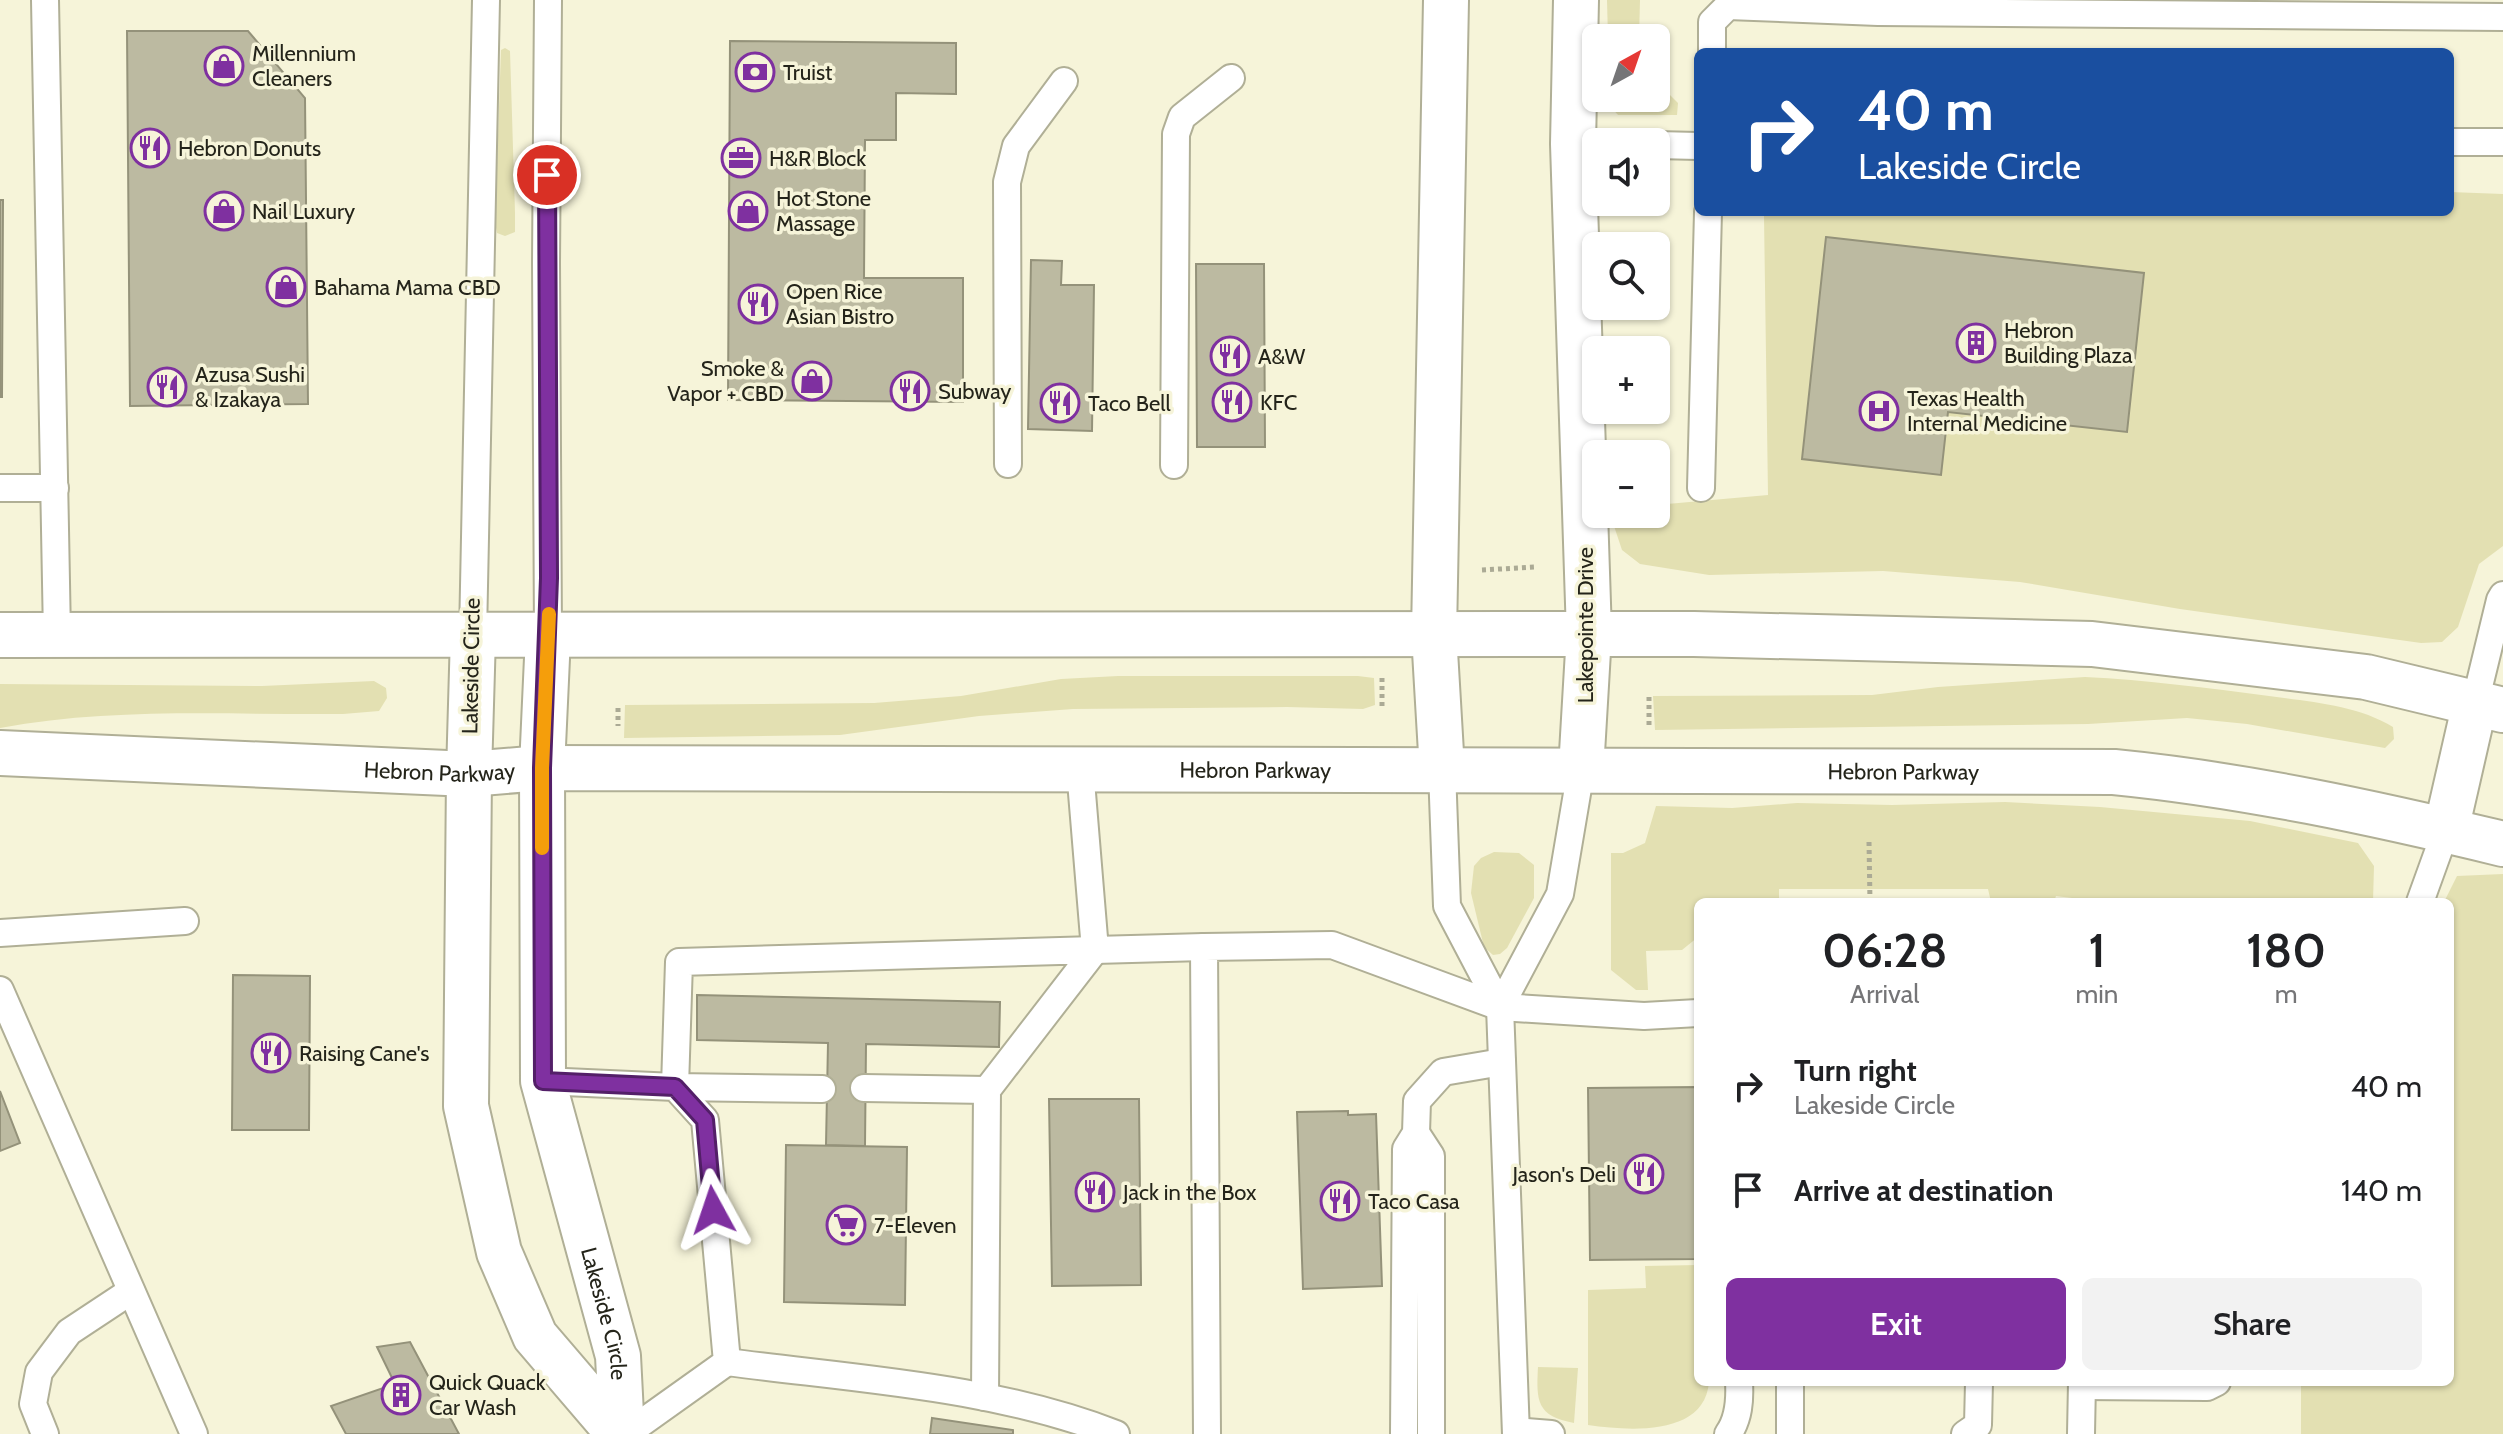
<!DOCTYPE html>
<meta charset="utf-8">
<style>
:root{--surface:#fff;--page:#f2f2f2;--text:#202124;--muted:#757577;--accent:#7f30a0}
body{margin:0;font-family:Cabin,sans-serif;background:var(--page);color:var(--text);height:100vh;display:flex;flex-direction:column;font-size:30px;white-space:nowrap}
*{box-sizing:border-box;margin:0}
p{font-size:26px;color:var(--muted)}
.icon{flex:none;width:44px;height:44px;fill:none;stroke:currentColor;stroke-width:2;stroke-linecap:round;stroke-linejoin:round}
.map{position:relative;flex:1;overflow:hidden}
.drawer{position:absolute;left:1694px;top:898px;width:760px;height:488px;display:flex;flex-direction:column;background:var(--surface);border-radius:12px;box-shadow:0 2px 6px #0004}
.drawer>*{flex:none}
.guide{position:absolute;left:1694px;top:48px;width:760px;height:168px;border-radius:12px;box-shadow:0 2px 6px #0004;background:#1a4fa0;color:#fff;overflow:hidden}
.needle{width:52px;rotate:40deg}
.tools{position:absolute;left:1582px;top:24px;display:grid;gap:16px}
.tools a{display:grid;place-items:center;width:88px;height:88px;border-radius:12px;background:var(--surface);box-shadow:0 2px 6px #0004;font-size:40px}
.pin{position:absolute;display:grid;place-items:center;width:68px;height:68px;color:#fff;margin:-34px;border:4px solid #fff;border-radius:50%;box-shadow:0 2px 8px #0007}
.me{position:absolute;width:88px;margin:-44px;rotate:355deg;stroke-linejoin:round;filter:drop-shadow(0 0 6px #0008)}
.turn{display:flex;align-items:center;gap:28px;height:168px;padding:0 32px;font-size:36px}
.turn .icon{width:104px;height:104px;stroke-width:2.5}
.turn b{display:block;font-size:56px;line-height:68px}
.eta{display:flex;justify-content:space-evenly;align-items:center;height:136px;text-align:center}
.eta b{font-size:48px;font-weight:600;line-height:56px}
.primary-button{display:flex;gap:16px;margin-top:auto;padding:16px 32px}
.primary-button a{flex:1;height:92px;border-radius:12px;background:var(--accent);color:#fff;font-size:32px;font-weight:600;line-height:92px;text-align:center}
.primary-button a+a{background:var(--page);color:var(--text)}
ul{padding:0;list-style:none}
li{display:flex;align-items:center;gap:24px;height:104px;padding:0 32px}
li div{flex:1}
li b{display:block;font-size:30px}
li em{font-style:normal}
.map>svg:first-child{display:block}
.green{fill:#e3e0b2}
.building{fill:#bcbaa1;stroke:#94927a;stroke-width:2}
.lines{fill:none;stroke-linecap:round;stroke-linejoin:round}
.lane-casing{stroke:#b0af96;stroke-width:30}
.secondary-casing{stroke:#b0af96;stroke-width:48}
.primary-casing{stroke:#b0af96;stroke-width:48}
.path{stroke:#abaa95;stroke-width:5;stroke-dasharray:4 4;stroke-linecap:butt}
.lane{stroke:#fff;stroke-width:26}
.secondary{stroke:#fff;stroke-width:44}
.primary{stroke:#fff;stroke-width:44}
.route-casing{stroke:#531f68;stroke-width:20}
.route{stroke:#7f30a0;stroke-width:14}
.slow{stroke:#f59e0b;stroke-width:14}
.labels{text-anchor:middle;dominant-baseline:central;stroke-width:7;stroke-linejoin:round;paint-order:stroke}
.poi-label{font-size:22px;fill:#24241a;stroke:#f6f4d9;text-anchor:start}
.street-label{font-size:22px;fill:#24241a;stroke:#f6f4d9}
</style>
<div class="map">
<svg width="2503" height="1434" viewBox="0 0 2503 1434">
<rect width="100%" height="100%" fill="#f6f4d9"/>
<g class="green">
<polygon points="1607,0 1640,0 1639,38 1608,38"/>
<polygon points="505,48 510,51 515,213 515,232 505,236 497,233 495,222 501,50"/>
<polygon points="1656,90 1668,93 1678,103 1677,115 1618,115 1603,98 1656,98"/>
<polygon points="2450,192 2503,194 2503,546 2479,564 2458,627 2442,642 2421,643 2180,609 2020,582 1883,571 1709,575 1640,564 1622,550 1612,520 1625,514 1656,514 1656,505 1768,495 1764,216 1812,212 2450,212"/>
<polygon points="1118,676 1358,676 1374,678 1375,705 1363,709 1287,707 1073,709 979,716 840,735 624,738 625,705 874,703 961,696 1061,679"/>
<path d="M2085 677C2146 680 2208 688 2269 696 2310 702 2357 705 2393 727L2394 739 2385 748 2247 724 2187 718 2088 724 1655 730 1653 696 1872 695 1938 687Z"/>
<path d="M374 681 386 688 387 698 379 711 343 714C228 715 113 707 0 728V684L262 686Z"/>
<polygon points="2005,802 2100,807 2250,821 2358,843 2374,866 2373,902 2104,902 2056,896 2054,902 1991,902 1988,889 1779,889 1779,902 1698,902 1698,937 1682,950 1646,951 1648,990 1636,990 1611,970 1611,853 1623,853 1645,843 1656,806 1732,808 1797,803 1892,805"/>
<polygon points="1494,852 1519,853 1534,865 1534,898 1507,948 1500,954 1493,955 1484,947 1471,893 1474,866 1481,858"/>
<polygon points="2503,874 2503,1434 2301,1434 2301,1382 2450,1382 2450,902 2444,902 2457,876"/>
<path d="M1698 1265V1382H1709C1705 1434 1636 1432 1588 1425V1290L1646 1288 1645 1266Z"/>
<path d="M1538 1367 1578 1368 1574 1423C1537 1416 1536 1402 1538 1367Z"/>
</g>
<g class="building">
<polygon points="127,31 248,31 305,98 308,404 130,406"/>
<polygon points="730,41 956,43 956,94 896,93 896,140 865,140 864,278 963,278 963,402 728,400"/>
<polygon points="0,200 3,200 2,397 0,397"/>
<polygon points="1826,237 2144,273 2127,432 1948,412 1941,475 1802,459"/>
<polygon points="1031,260 1062,261 1061,285 1094,285 1092,431 1028,429"/>
<polygon points="1196,264 1264,264 1265,447 1197,447"/>
<polygon points="233,975 310,976 309,1130 232,1130"/>
<polygon points="697,995 1000,1002 999,1047 866,1044 865,1146 826,1145 828,1043 697,1040"/>
<polygon points="1698,1087 1698,1259 1590,1260 1588,1088"/>
<polygon points="0,1091 20,1143 0,1151"/>
<polygon points="1049,1099 1139,1099 1141,1285 1052,1286"/>
<polygon points="1348,1111 1348,1115 1376,1114 1382,1286 1303,1289 1297,1112"/>
<polygon points="786,1145 907,1147 905,1305 784,1302"/>
<polygon points="410,1342 459,1434 346,1434 331,1406 395,1384 377,1347"/>
<polygon points="932,1418 1013,1430 1013,1434 930,1434"/>
</g>
<g class="lines">
<defs>
<g id="lane">
<polyline points="45,0 57,635"/>
<polyline points="548,0 546,263 548,636"/>
<polyline points="1712,52 1712,22 1728,6 1878,12 2503,17"/>
<polyline points="2450,142 2503,142"/>
<polyline points="1656,145 1698,146"/>
<polyline points="1008,464 1007,182 1016,146 1064,81"/>
<polyline points="1174,465 1176,134 1182,117 1231,78"/>
<polyline points="0,488 55,488"/>
<polyline points="1701,488 1708,212"/>
<polyline points="473,635 486,0"/>
<polyline points="2475,703 2500,600 2503,595"/>
<polyline points="1080,769 1095,950 1204,947"/>
<polyline points="1442,770 1447,906 1500,1007 1560,894 1581,770"/>
<polyline points="2420,902 2446,830"/>
<polyline points="0,933 185,921"/>
<polyline points="0,990 194,1434"/>
<polyline points="1500,1007 1516,1434"/>
<polyline points="543,1081 675,1087 705,1120 727,1362 626,1434"/>
<polyline points="864,1088 987,1090"/>
<polyline points="822,1089 675,1087 679,962 1095,950 987,1090 985,1397"/>
<polyline points="1416,1133 1431,1156 1431,1434"/>
<path d="M727 1362C856 1379 993 1386 1116 1434"/>
<polyline points="1790,1382 1790,1434"/>
<polyline points="2082,1386 2207,1387 2217,1382"/>
<polyline points="1516,1431 1551,1434"/>
<polyline points="45,1434 33,1404 39,1372 69,1332 131,1291"/>
<polyline points="1207,1434 1204,947 1332,945 1500,1007 1644,1016 1698,1013"/>
<polyline points="1404,1434 1406,1149 1416,1133 1417,1101 1443,1072 1502,1062"/>
<path d="M1728 1434C1739 1419 1740 1400 1739 1382"/>
<polyline points="1965,1434 1978,1425 1979,1382"/>
<polyline points="2081,1434 2082,1382"/>
</g>
<g id="secondary">
<polyline points="1576,0 1573,144 1589,634 1581,770"/>
<polyline points="473,635 469,774 466,1106 499,1252 535,1336 619,1434"/>
<path id="s1" d="M548 636 542 768 543 1081 618 1356 622 1434"/>
<polyline points="1442,770 1434,634 1446,0"/>
</g>
<g id="primary">
<polyline points="0,635 1694,634 2092,644 2366,677 2503,710"/>
<path id="s2" d="M0 753 469 774 542 768 2114 772C2245 785 2375 813 2503 844"/>
<polyline points="2446,830 2475,703"/>
</g>
</defs>
<use href="#lane" class="lane-casing"/>
<use href="#secondary" class="secondary-casing"/>
<use href="#primary" class="primary-casing"/>
<g class="path">
<polyline points="1482,570 1536,567"/>
<polyline points="1382,678 1382,709"/>
<polyline points="1649,697 1649,726"/>
<polyline points="618,708 618,726"/>
<polyline points="1869,842 1870,902"/>
</g>
<use href="#lane" class="lane"/>
<use href="#secondary" class="secondary"/>
<use href="#primary" class="primary"/>
</g>
<g class="lines">
<defs>
<polyline id="route" points="547,175 549,578 542,768 543,1081 675,1087 705,1120 713,1210"/>
</defs>
<use href="#route" class="route-casing"/>
<use href="#route" class="route"/>
<polyline class="slow" points="542,848 542,768 549,614"/>
</g>
<defs>
<symbol id="shop-ring" viewBox="-11 -11 22 22"><circle r="9.5" fill="#f6f4d9" stroke="#7f30a0" stroke-width="1.5"/><path d="M-5-2.5h2.3a2.7 3.5 0 0 1 5.4 0H5L5.5 6h-11ZM-1.5-2.5h3a1.5 2.3 0 0 0-3 0Z" fill="#7f30a0"/></symbol>
<symbol id="bank-ring" viewBox="-11 -11 22 22"><circle r="9.5" fill="#f6f4d9" stroke="#7f30a0" stroke-width="1.5"/><path d="M-6-4H6V4H-6ZM0-2.3a2.3 2.3 0 1 0 0 4.6a2.3 2.3 0 1 0 0-4.6Z" fill="#7f30a0"/></symbol>
<symbol id="restaurant-ring" viewBox="-11 -11 22 22"><circle r="9.5" fill="#f6f4d9" stroke="#7f30a0" stroke-width="1.5"/><path d="M-5-6h1v4h1v-4h1v4h1v-4h1v5L-1.5 .5V6h-2V.5L-5-1ZM5-6V6H3V1.5H1.5Q1.5-4 5-6Z" fill="#7f30a0"/></symbol>
<symbol id="office-ring" viewBox="-11 -11 22 22"><circle r="9.5" fill="#f6f4d9" stroke="#7f30a0" stroke-width="1.5"/><path d="M-6-3h4V-5.5h4V-3h4V5H-6ZM-1-4.5V-3h2v-1.5ZM-6 0V1H6V0Z" fill="#7f30a0"/></symbol>
<symbol id="building-ring" viewBox="-11 -11 22 22"><circle r="9.5" fill="#f6f4d9" stroke="#7f30a0" stroke-width="1.5"/><path d="M-4-6H4V6H1V3H-1V6H-4ZM-2.5-4.3h1.7v1.8h-1.7ZM.8-4.3h1.7v1.8H.8ZM-2.5-1h1.7V.8h-1.7ZM.8-1h1.7V.8H.8Z" fill="#7f30a0"/></symbol>
<symbol id="hospital-ring" viewBox="-11 -11 22 22"><circle r="9.5" fill="#f6f4d9" stroke="#7f30a0" stroke-width="1.5"/><path d="M-5-5h3v3.5h4V-5h3V5h-3V1.5h-4V5h-3Z" fill="#7f30a0"/></symbol>
<symbol id="supermarket-ring" viewBox="-11 -11 22 22"><circle r="9.5" fill="#f6f4d9" stroke="#7f30a0" stroke-width="1.5"/><path d="M-6-5.5h2.5l.6 2H6L4.5 2H-2.5L-4.4-4H-6ZM-1.5 3.2a1.3 1.3 0 1 0 .1 0ZM3 3.2a1.3 1.3 0 1 0 .1 0Z" fill="#7f30a0"/></symbol>
</defs>
<g fill-rule="evenodd">
<use href="#shop-ring" x="202" y="44" width="44" height="44"/>
<use href="#bank-ring" x="733" y="50" width="44" height="44"/>
<use href="#restaurant-ring" x="128" y="126" width="44" height="44"/>
<use href="#office-ring" x="719" y="136" width="44" height="44"/>
<use href="#shop-ring" x="202" y="189" width="44" height="44"/>
<use href="#shop-ring" x="726" y="189" width="44" height="44"/>
<use href="#shop-ring" x="264" y="265" width="44" height="44"/>
<use href="#restaurant-ring" x="736" y="282" width="44" height="44"/>
<use href="#building-ring" x="1954" y="321" width="44" height="44"/>
<use href="#restaurant-ring" x="1208" y="334" width="44" height="44"/>
<use href="#shop-ring" x="790" y="359" width="44" height="44"/>
<use href="#restaurant-ring" x="145" y="365" width="44" height="44"/>
<use href="#restaurant-ring" x="888" y="369" width="44" height="44"/>
<use href="#restaurant-ring" x="1210" y="380" width="44" height="44"/>
<use href="#restaurant-ring" x="1038" y="381" width="44" height="44"/>
<use href="#hospital-ring" x="1857" y="389" width="44" height="44"/>
<use href="#restaurant-ring" x="249" y="1031" width="44" height="44"/>
<use href="#restaurant-ring" x="1622" y="1152" width="44" height="44"/>
<use href="#restaurant-ring" x="1073" y="1170" width="44" height="44"/>
<use href="#restaurant-ring" x="1318" y="1179" width="44" height="44"/>
<use href="#supermarket-ring" x="824" y="1203" width="44" height="44"/>
<use href="#building-ring" x="379" y="1373" width="44" height="44"/>
</g>
<g class="labels">
<g class="poi-label">
<text x="252" y="53">Millennium<tspan x="252" dy="25">Cleaners</tspan></text>
<text x="783" y="72">Truist</text>
<text x="178" y="148">Hebron Donuts</text>
<text x="769" y="158">H&amp;R Block</text>
<text x="776" y="198">Hot Stone<tspan x="776" dy="25">Massage</tspan></text>
<text x="252" y="211">Nail Luxury</text>
<text x="314" y="287">Bahama Mama CBD</text>
<text x="786" y="291">Open Rice<tspan x="786" dy="25">Asian Bistro</tspan></text>
<text x="2004" y="330">Hebron<tspan x="2004" dy="25">Building Plaza</tspan></text>
<text x="1258" y="356">A&amp;W</text>
<text x="784" y="368" text-anchor="end">Smoke &amp;<tspan x="784" dy="25">Vapor + CBD</tspan></text>
<text x="195" y="374">Azusa Sushi<tspan x="195" dy="25">&amp; Izakaya</tspan></text>
<text x="938" y="391">Subway</text>
<text x="1907" y="398">Texas Health<tspan x="1907" dy="25">Internal Medicine</tspan></text>
<text x="1260" y="402">KFC</text>
<text x="1088" y="403">Taco Bell</text>
<text x="299" y="1053">Raising Cane's</text>
<text x="1616" y="1174" text-anchor="end">Jason's Deli</text>
<text x="1123" y="1192">Jack in the Box</text>
<text x="1368" y="1201">Taco Casa</text>
<text x="874" y="1225">7-Eleven</text>
<text x="429" y="1382">Quick Quack<tspan x="429" dy="25">Car Wash</tspan></text>
</g>
<g class="street-label">
<text transform="translate(1585 625) rotate(-90)">Lakepointe Drive</text>
<text transform="translate(471 666) rotate(-89)">Lakeside Circle</text>
<text stroke="none"><textPath href="#s2" startOffset="440">Hebron Parkway</textPath></text>
<text stroke="none"><textPath href="#s2" startOffset="1256">Hebron Parkway</textPath></text>
<text stroke="none"><textPath href="#s2" startOffset="1904">Hebron Parkway</textPath></text>
<text stroke="none"><textPath href="#s1" startOffset="686">Lakeside Circle</textPath></text>
</g>
</g>
</svg>
<div class="tools">
<a><svg class="needle" viewBox="-14 -14 28 28"><path d="M0-13l5 13h-10z" fill="#e53935"/><path d="M0 13l5-13h-10z" fill="#757577"/></svg></a>
<a><svg class="icon" aria-label="sound" viewBox="0 0 24 24"><path d="M4 9h4l5-4v14l-5-4H4zM17 9q2 3 0 6"/></svg></a>
<a><svg class="icon" aria-label="search" viewBox="0 0 24 24"><circle cx="10" cy="10" r="6"/><path d="M15 15l6 6"/></svg></a>
<a>+</a>
<a>−</a>
</div>
<div class="pin" style="left:547px;top:175px;background:#d93025"><svg class="icon" aria-label="arrive" viewBox="0 0 24 24"><path d="M6 21V4h12l-3 4 3 4H6"/></svg></div>
<svg class="me" style="left:713px;top:1210px" viewBox="-20 -20 40 40"><path d="M0-17L14 15 0 8-14 15z" fill="#7f30a0" stroke="#fff" stroke-width="4"/></svg>
<div class="guide">
<div class="turn"><svg class="icon" aria-label="right" viewBox="0 0 24 24"><path d="M7 20v-9h11M14 6l5 5-5 5"/></svg><div><b>40 m</b>Lakeside Circle</div></div>
</div>
<section class="drawer">
<div class="eta">
<div><b>06:28</b><p>Arrival</p></div>
<div><b>1</b><p>min</p></div>
<div><b>180</b><p>m</p></div>
</div>
<ul>
<li><svg class="icon" aria-label="right" viewBox="0 0 24 24"><path d="M7 20v-9h11M14 6l5 5-5 5"/></svg><div><b>Turn right</b><p>Lakeside Circle</p></div><em>40 m</em></li>
<li><svg class="icon" aria-label="arrive" viewBox="0 0 24 24"><path d="M6 21V4h12l-3 4 3 4H6"/></svg><div><b>Arrive at destination</b></div><em>140 m</em></li>
</ul>
<div class="primary-button"><a>Exit</a><a>Share</a></div>
</section>
</div>
